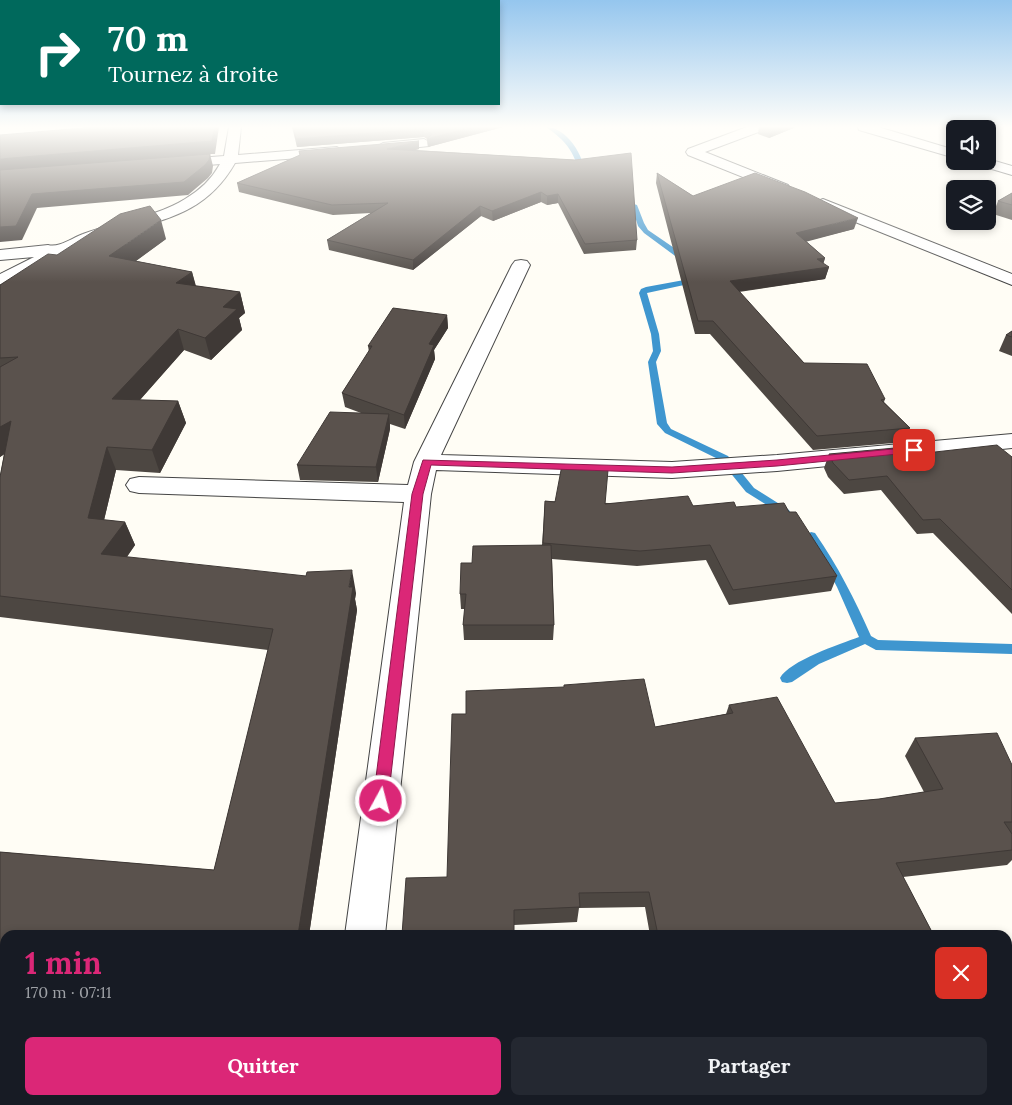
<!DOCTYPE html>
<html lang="fr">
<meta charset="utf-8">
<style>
:root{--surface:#171b24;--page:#242831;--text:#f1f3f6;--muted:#9ea1a6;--accent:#db2777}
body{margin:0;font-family:Lora,serif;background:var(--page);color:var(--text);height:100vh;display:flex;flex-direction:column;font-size:19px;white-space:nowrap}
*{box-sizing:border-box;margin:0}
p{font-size:16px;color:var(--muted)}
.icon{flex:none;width:28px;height:28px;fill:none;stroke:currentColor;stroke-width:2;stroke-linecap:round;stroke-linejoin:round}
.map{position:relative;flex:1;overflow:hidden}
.drawer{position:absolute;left:0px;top:930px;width:1012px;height:175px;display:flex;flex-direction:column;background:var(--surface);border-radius:15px 15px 0 0;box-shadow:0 2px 8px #0003}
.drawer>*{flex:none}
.banner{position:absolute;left:0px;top:0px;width:500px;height:105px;box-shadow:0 2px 8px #0003;background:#00695c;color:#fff;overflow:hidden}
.fabs{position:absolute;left:946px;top:120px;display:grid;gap:10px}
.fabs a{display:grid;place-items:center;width:50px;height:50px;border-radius:8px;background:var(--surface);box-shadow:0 2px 8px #0003;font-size:25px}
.pin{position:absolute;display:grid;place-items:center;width:42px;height:42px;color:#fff;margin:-21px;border-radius:10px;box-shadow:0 2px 8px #0006}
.me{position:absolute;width:55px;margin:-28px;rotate:7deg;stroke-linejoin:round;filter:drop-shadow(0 0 4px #0008)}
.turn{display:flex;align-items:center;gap:18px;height:105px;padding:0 25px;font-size:22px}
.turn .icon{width:65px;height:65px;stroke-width:2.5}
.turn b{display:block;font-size:35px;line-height:42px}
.round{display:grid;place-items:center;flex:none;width:52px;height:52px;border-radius:8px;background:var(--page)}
.head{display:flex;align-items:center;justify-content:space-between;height:85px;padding:0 25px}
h1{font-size:30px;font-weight:700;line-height:38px;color:var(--accent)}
.action{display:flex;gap:10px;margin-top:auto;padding:10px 25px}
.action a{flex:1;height:58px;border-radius:8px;background:var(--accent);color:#fff;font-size:20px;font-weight:700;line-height:58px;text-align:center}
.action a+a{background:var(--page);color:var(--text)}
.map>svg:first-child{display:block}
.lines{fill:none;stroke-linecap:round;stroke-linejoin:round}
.stream{fill:#3f96cf;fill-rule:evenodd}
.street-casing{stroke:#444;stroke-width:2}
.street{fill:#fff;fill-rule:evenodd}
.wall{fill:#4d4742}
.shaded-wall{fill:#3f3936}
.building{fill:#5a524d;stroke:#3f3936}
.route{fill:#db2777;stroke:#8e194d}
</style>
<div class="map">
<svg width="1012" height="1105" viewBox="0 0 1012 1105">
<rect width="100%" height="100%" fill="#fffdf5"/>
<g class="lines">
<g class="stream">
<path d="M546 127C567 127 585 157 585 175L580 174C573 150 566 141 546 127Z"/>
<polygon points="618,199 637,205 644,223 648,230 683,254 688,257 688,261 682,261 644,233 638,226 632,207 618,201"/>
<polygon points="695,278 699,280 698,282 647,293 659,334 661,351 656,362 667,423 671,429 728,456 754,488 789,510 790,512 789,514 781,514 746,492 720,460 665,433 657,424 648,362 653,351 651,334 639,293 641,289 646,287"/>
<path d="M811 532 815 533C838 566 855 600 871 636L878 640 1012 644V654L876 650 865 644 819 664 792 682 787 683 782 682 780 678C789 661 840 644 859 637L837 587 822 559 805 536Z"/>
<polygon points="286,1100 306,1100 305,1105 285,1105"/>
</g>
<defs>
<g id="street">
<path d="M229 127H241L238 155 337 147 344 151 337 155 235 163C199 226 144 219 86 245 60 256 26 280 0 286V274L34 257 0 260V250L48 245C59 248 72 238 83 234 116 221 154 218 185 199 200 190 211 180 220 164L173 168 166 164 173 160 224 156Z"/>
<polygon points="747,127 765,127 764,130 705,152 788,185 790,188 788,191 778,191 688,155 686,152 688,149"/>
<polygon points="858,127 878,127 955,150 955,158 859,130"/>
<polygon points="424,139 431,143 429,146 383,151 376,147 383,143"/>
<polygon points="988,159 1012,166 1012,175 975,164 973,161 988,161"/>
<polygon points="823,199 1012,274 1012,285 818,207 815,204 818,201"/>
<polygon points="521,260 527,261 530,265 441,455 672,462 777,455 1012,434 1012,448 777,471 672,478 436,470 431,494 385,935 345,935 404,502 139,493 130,491 126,485 130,479 139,477 408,485 414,462 512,265 515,261"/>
<rect x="1008" y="1017" width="4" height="44"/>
<polygon points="320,1100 366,1100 365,1105 319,1105"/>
</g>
</defs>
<use href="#street" class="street-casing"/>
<use href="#street" class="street"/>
</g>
<g class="wall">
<polygon points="292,127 503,127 428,147 427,139 424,137 297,147"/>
<polygon points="759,127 796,127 769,138 758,134"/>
<polygon points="419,149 415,150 575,160 637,240 636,250 584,254 558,203 547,205 541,202 493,221 481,216 413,270 329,250 327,240 371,213 333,215 239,192 237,183 300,155 299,151"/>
<polygon points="657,173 693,196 854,229 806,241 825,258 823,264 829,267 825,279 739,292 804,363 885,399 884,402 910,428 905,442 813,450 710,334 695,334 656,183"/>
<polygon points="1012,193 1012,220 993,214 998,201"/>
<polygon points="166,239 136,261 192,272 196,286 240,292 245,313 239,318 242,330 211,360 184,350 140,400 178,401 186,423 160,473 116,470 104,520 125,522 135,545 127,557 356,593 355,599 357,610 309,935 5,935 5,976 0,975 0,852 214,870 268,650 0,617 0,477 4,454 0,457 0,285 57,255"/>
<polygon points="447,315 448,328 434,350 435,359 405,429 390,424 390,429 378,482 300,480 297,465 361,413 345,407 342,393 369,352 368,346"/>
<polygon points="1012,331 1012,356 999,351 1006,335"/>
<polygon points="935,452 1012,457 1012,614 933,533 917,534 881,490 844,494 828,477 824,468 829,454"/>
<polygon points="545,501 736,507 789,512 837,576 831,591 729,605 706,560 637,566 552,559 554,625 553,640 464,640 463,625 465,609 461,609 460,594 472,563 542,545"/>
<polygon points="729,705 835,803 879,799 924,792 905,756 915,738 1012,765 1012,860 1007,865 903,877 932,932 928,935 650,935 645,907 579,908 577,922 514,925 447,877 655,727 726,714"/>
</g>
<g class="shaded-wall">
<polygon points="215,127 219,127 215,154 210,154 213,166 212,173 208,178 188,195 37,208 22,240 0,242 0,159"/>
<polygon points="473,127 503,127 428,147 427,139"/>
<polygon points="777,127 796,127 769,138 771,130"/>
<polygon points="423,129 424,137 297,147 296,139"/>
<polygon points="419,141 419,149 388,158 387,149"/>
<polygon points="541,192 541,202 493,221 492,211"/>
<polygon points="558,194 558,203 547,205 547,196"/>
<polygon points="480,206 481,216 413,270 413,260"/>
<polygon points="858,218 854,229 794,245 796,233"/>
<polygon points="161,220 166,239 115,276 109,256"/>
<polygon points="825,258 822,268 829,267 825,279 727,293 730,281 817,259"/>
<polygon points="192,272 197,292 176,283"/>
<polygon points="240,292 245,313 239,318 242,330 211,360 205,338 223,307"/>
<polygon points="447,315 448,328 434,350 435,359 405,429 404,415 429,344"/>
<polygon points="178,329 184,350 121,421 112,399"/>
<polygon points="178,401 186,423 160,473 152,450"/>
<polygon points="389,414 390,429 378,482 376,467"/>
<polygon points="11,421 22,443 0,457 0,427"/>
<polygon points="107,447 116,470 99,541 88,518"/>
<polygon points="125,522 135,545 112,577 101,554"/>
<polygon points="352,570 356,593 355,599 357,610 309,935 298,935 349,587"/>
<polygon points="233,1100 248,1100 247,1105 232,1105"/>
</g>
<g class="building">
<polygon points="83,127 215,127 212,141 0,159 0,135 83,128"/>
<polygon points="293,127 473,127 427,139 432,134 423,129 296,139"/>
<polygon points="762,127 777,127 771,130"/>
<polygon points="419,141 387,149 575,160 631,153 637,240 585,244 558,194 547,196 541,192 492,211 480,206 413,260 327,240 388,203 332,205 237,183 300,155 299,151"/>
<polygon points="210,154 209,160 205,165 184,182 32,194 16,226 0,227 0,170"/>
<polygon points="657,173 693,196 755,173 805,192 858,218 796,233 825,258 817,259 829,267 730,281 804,363 867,364 885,399 881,400 910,428 817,436 713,321 698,321"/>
<polygon points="1012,193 1012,205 998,201"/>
<polygon points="150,206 161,220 109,256 192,272 176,283 240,292 223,307 237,309 205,338 178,329 112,399 178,401 152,450 107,447 88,518 125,522 101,554 306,576 307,572 352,570 349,587 353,587 298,935 5,935 5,960 0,959 0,852 214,870 273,629 0,596 0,477 11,421 0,427 0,367 18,357 0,358 0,285 48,254 57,255 120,214"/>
<polygon points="393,308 447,315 429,344 434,345 404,415 342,393 372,346 368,346"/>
<polygon points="1012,331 1012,337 1006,335"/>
<polygon points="330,412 389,414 376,467 297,465"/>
<polygon points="928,445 935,452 997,445 1012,457 1012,590 940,519 923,520 887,476 849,480 833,463 829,454"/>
<polygon points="562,465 608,470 605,504 688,496 693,506 734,502 736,507 784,503 789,512 796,512 837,576 733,590 710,545 640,551 543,543 545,501 555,502"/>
<polygon points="551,545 554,625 463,625 466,594 460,594 461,563 472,563 473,546"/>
<polygon points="644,679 655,727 733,713 729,705 777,697 835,803 879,799 943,789 915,738 997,733 1012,765 1012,822 1004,822 1012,834 1012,850 896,863 932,932 907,935 658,935 649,892 579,893 580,907 514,910 514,935 402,935 406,878 447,877 452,714 466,714 466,691 564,687 564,685"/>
<polygon points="0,1021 5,1023 5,1100 233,1100 232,1105 0,1105"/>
</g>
<linearGradient id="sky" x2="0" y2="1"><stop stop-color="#95c6ee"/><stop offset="0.45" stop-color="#fffefa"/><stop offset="1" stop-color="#fffefa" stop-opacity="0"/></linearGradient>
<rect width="1012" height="282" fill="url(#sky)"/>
<polygon class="route" points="914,447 918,448 918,452 777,466 672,473 431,465 423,494 388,801 386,806 381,808 376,806 373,801 412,494 423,460 672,467 777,460"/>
</svg>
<div class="fabs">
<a><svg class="icon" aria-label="sound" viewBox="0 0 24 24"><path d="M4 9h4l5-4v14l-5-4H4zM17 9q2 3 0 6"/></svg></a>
<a><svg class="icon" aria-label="layers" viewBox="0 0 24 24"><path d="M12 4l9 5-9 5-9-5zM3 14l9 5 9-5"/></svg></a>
</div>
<div class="pin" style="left:914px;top:450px;background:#d93025"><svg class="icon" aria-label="arrive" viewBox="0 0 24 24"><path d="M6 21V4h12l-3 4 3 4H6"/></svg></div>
<svg class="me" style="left:381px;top:801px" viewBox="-20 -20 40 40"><circle r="17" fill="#db2777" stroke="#fff" stroke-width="3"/><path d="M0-11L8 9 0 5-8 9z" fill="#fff"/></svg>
<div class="banner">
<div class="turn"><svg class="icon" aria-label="right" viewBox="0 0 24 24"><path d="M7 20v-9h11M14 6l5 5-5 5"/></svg><div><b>70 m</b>Tournez à droite</div></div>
</div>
<section class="drawer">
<div class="head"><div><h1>1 min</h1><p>170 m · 07:11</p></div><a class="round" style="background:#d93025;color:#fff"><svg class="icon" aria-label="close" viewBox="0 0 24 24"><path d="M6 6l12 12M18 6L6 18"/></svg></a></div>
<div class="action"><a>Quitter</a><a>Partager</a></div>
</section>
</div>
